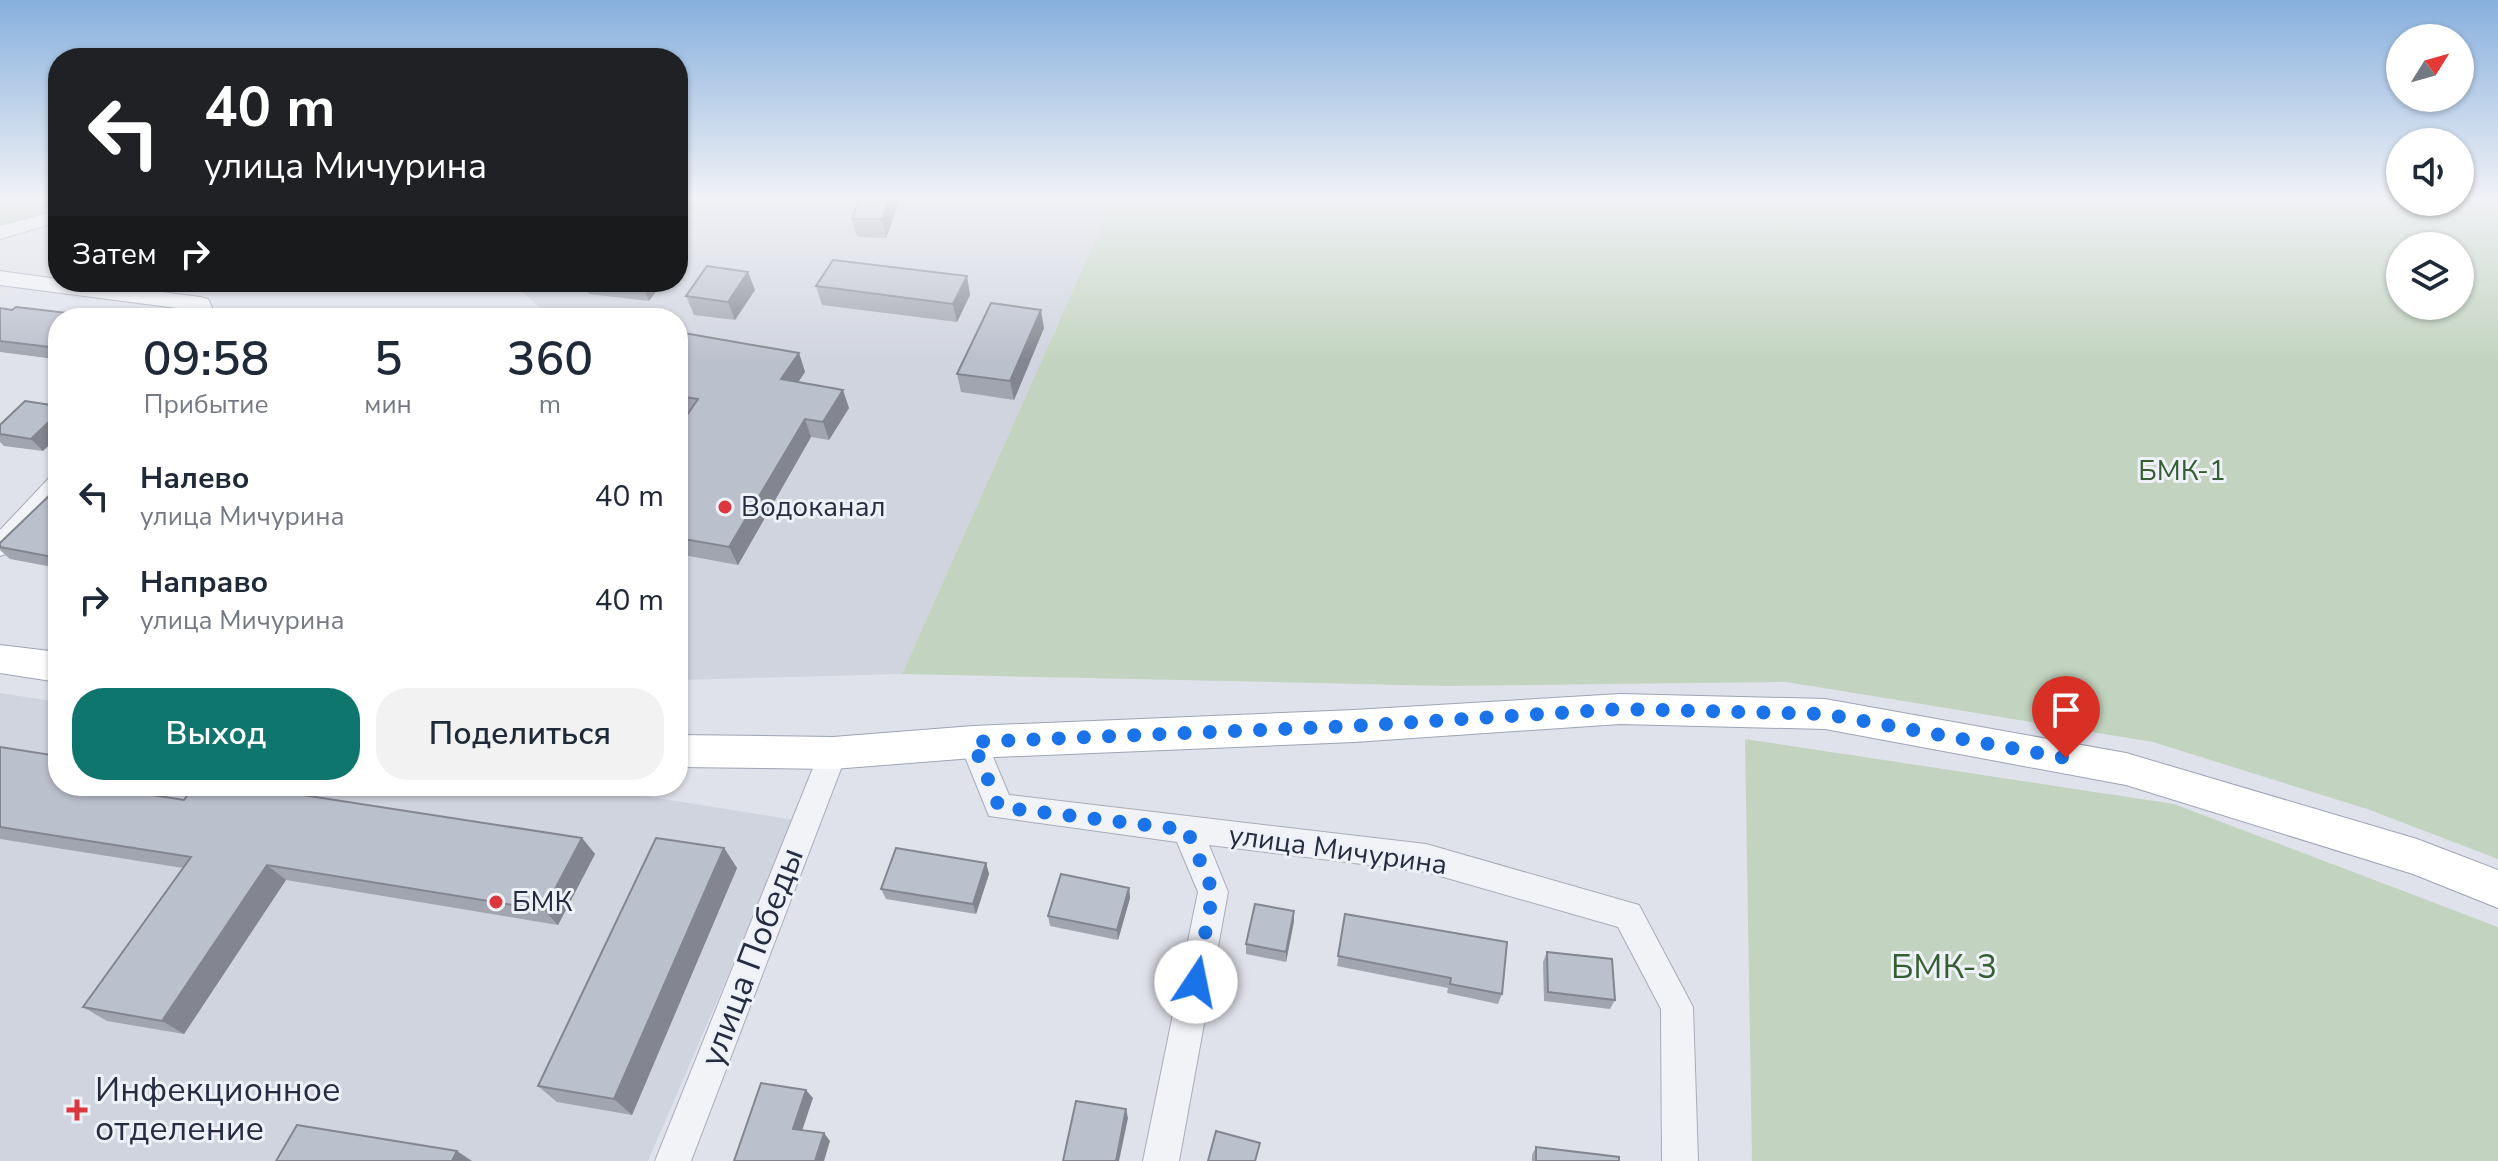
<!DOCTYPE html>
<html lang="ru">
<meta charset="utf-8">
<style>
:root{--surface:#fff;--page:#f2f2f3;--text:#1f2937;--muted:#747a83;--accent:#0f766e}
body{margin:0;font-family:"Nunito Sans",sans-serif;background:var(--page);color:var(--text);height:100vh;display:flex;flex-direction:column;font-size:30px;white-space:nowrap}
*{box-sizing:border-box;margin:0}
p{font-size:26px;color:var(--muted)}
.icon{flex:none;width:44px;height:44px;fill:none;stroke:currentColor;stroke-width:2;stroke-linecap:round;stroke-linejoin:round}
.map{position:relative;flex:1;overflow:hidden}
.side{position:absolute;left:48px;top:308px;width:640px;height:488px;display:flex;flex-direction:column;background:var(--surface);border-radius:32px;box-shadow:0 2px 6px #0004}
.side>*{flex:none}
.top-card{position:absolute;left:48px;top:48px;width:640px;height:244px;border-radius:32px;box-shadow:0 2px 6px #0004;background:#202124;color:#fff;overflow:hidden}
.needle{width:52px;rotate:53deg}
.controls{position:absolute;left:2386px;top:24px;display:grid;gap:16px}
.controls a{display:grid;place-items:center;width:88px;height:88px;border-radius:50%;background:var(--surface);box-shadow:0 2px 6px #0004;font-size:40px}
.pin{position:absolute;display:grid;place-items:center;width:68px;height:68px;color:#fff;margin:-82px -34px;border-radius:50% 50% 50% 0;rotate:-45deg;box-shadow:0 0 8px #0007}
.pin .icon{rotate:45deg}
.me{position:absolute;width:88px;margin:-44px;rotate:11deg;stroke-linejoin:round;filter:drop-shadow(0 0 6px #0008)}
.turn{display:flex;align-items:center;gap:28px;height:168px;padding:0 24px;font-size:36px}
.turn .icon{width:104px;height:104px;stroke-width:2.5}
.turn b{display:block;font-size:56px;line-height:68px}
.then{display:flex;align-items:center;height:76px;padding:0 24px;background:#0003;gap:16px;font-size:30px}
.eta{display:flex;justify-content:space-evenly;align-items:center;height:136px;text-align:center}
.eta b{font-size:48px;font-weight:600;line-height:56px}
.button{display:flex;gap:16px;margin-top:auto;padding:16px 24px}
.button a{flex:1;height:92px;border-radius:32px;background:var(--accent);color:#fff;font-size:32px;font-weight:600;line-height:92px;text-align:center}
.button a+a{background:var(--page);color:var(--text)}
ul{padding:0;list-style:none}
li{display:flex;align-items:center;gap:24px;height:104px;padding:0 24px}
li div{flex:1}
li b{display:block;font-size:30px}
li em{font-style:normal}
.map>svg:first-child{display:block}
.built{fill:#d0d4df}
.green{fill:#c2d4bf;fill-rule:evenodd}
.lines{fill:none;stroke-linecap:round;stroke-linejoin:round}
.minor-casing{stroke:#a8acb8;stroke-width:2}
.major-casing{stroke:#9da4b6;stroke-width:2}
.minor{fill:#f2f3f7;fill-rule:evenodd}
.major{fill:#fff;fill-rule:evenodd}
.wall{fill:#a1a5b0}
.shaded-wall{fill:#838690}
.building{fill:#bbc0cd;stroke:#838690;stroke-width:2}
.route{stroke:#1a73e8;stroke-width:14;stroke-dasharray:0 25.2}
.poi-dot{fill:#db373c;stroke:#eef1f7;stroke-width:3}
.labels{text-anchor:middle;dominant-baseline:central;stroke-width:6;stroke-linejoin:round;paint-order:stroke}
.park-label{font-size:28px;fill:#355f32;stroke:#eef1f7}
.poi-label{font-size:28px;fill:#262d42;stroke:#eef1f7;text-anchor:start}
.street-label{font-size:28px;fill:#262d42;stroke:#eef1f7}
.near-street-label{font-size:34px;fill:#262d42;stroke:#eef1f7}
.near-park-label{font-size:34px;fill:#355f32;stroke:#eef1f7}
.near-poi-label{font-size:34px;fill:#262d42;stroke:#eef1f7;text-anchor:start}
</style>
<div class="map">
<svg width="2498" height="1161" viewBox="0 0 2498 1161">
<rect width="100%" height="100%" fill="#dfe2ea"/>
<g class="built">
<polygon points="678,199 1107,199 1097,236 902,674 678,680 678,318 552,318 511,282 678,282"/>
<polygon points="0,693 58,702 58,786 581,786 795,820 648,1161 0,1161"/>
</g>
<g class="green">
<polygon points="0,199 58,199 58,222 0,239"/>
<path d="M1107 199H2400V202H2460V199H2498V859L2367 809 2153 742 1787 682 1449 686 902 674 1097 236ZM2400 246H2460V306H2400Z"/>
<polygon points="1745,739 2174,804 2498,927 2498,1161 1752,1161"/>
</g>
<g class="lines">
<defs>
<g id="minor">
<polygon points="58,210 58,222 0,239 0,226"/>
<polygon points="0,271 58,279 58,282 84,282 200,297 208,299 217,318 195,318 192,310 0,285"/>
<polygon points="58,475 58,500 9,553 0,556 0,530 49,478"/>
<polygon points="973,730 983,733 1009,795 1426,844 1639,905 1693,1007 1698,1161 1662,1161 1661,1009 1618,927 1426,872 1209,845 1228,892 1179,1161 1143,1161 1198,892 1177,842 989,816 959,742 963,733"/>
<polygon points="833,741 843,744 847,753 691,1161 655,1161 819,753 823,744"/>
</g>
<g id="major">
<polygon points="0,645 58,652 58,682 0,673"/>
<polygon points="1620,694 1825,699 2126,753 2417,839 2498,870 2498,908 2413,874 2126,785 1825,729 1620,724 1354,742 973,758 833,769 678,767 678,735 833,737 973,726 1354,710"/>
</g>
</defs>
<use href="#minor" class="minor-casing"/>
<use href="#major" class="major-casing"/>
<use href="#minor" class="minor"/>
<use href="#major" class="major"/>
</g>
<g class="wall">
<polygon points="859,199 900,199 886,238 857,237 852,219"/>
<polygon points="967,276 970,295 957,322 822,305 816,286"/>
<polygon points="583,282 663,282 649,301 589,294"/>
<polygon points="755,290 735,320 694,315 686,296"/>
<polygon points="0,308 12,310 93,316 58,318 58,362 55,359 0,352"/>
<polygon points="1044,328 1014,400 961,392 957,374"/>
<polygon points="678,332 799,353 805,372 798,382 849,408 829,440 811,437 738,565 678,554 678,428 687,415 678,413"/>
<polygon points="58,406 43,451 4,446 0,442 0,425"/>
<polygon points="58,491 58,568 10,559 0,550 0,543"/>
<polygon points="0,747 58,786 184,800 582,838 595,854 558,925 286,880 184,1034 107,1021 83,1007 183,868 0,839"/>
<polygon points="724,848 737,868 632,1115 557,1102 538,1086"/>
<polygon points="986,863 989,874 976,914 886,899 881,889"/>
<polygon points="1129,888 1130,898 1118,940 1050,926 1048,916"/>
<polygon points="1345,914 1502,994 1498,1004 1447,993 1448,988 1337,966"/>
<polygon points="1294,921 1286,962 1246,954 1246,944"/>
<polygon points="1547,952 1615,1000 1610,1009 1544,1001 1543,962"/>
<polygon points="1536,1147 1619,1161 1532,1161 1532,1155"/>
</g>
<g class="shaded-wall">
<polygon points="889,199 900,199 886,238 882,219"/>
<polygon points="748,272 755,290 735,320 728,302"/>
<polygon points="967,276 970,295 957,322 953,304"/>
<polygon points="641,282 663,282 649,301"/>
<polygon points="1041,310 1044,328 1014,400 1010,381"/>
<polygon points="799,353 805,372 788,397 781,379"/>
<polygon points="843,390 849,408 829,440 823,422"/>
<polygon points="58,413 58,437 43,451 31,439"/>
<polygon points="805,419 811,437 738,565 729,547"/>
<polygon points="582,838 595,854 558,925 544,910"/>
<polygon points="724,848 737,868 632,1115 614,1099"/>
<polygon points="986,863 989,874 976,914 973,904"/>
<polygon points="267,865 286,880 184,1034 162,1021"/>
<polygon points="1129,888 1130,898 1118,940 1117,930"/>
<polygon points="1294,911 1294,921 1286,962 1286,952"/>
<polygon points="806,1090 813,1098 800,1137 793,1129"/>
<polygon points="1126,1109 1128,1118 1119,1161 1116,1161"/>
<polygon points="824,1133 830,1141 824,1161 815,1161"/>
<polygon points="457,1151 472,1161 452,1161"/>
</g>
<g class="building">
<polygon points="859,199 889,199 882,219 852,219"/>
<polygon points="833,260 967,276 953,304 816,286"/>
<polygon points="707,266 748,272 728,302 686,296"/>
<polygon points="991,303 1041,310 1010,381 957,374"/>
<polygon points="16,307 93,316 98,311 149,315 146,318 58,318 58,348 0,341 0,308 12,310"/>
<polygon points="678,332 799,353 781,379 843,390 823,422 805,419 729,547 678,538 678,428 698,399 678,396"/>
<polygon points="25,401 58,406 58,413 31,439 0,434 0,425"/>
<polygon points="55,490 58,491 58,558 0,547 0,543"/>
<polygon points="0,747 58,756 58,786 94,786 184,800 194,786 244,786 582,838 544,910 267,865 162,1021 83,1007 191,857 0,827"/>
<polygon points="656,838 724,848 614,1099 538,1086"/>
<polygon points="896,848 986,863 973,904 881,889"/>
<polygon points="1061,874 1129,888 1117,930 1048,916"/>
<polygon points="1255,904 1294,911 1286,952 1246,944"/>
<polygon points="1345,914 1507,942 1502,994 1450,984 1451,978 1338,956"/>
<polygon points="1547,952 1612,959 1615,1000 1548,992"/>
<polygon points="761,1083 806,1090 793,1129 824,1133 815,1161 734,1161"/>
<polygon points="1076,1101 1126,1109 1116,1161 1063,1161"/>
<polygon points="297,1125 457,1151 452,1161 276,1161"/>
<polygon points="1216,1131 1260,1143 1255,1161 1208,1161"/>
<polygon points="1536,1147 1619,1157 1619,1161 1536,1161"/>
</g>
<linearGradient id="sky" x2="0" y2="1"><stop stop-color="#87b0dd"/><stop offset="0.55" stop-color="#f1f2f6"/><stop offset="1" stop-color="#f1f2f6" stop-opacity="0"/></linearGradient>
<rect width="2498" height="361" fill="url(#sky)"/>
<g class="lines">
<polyline class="route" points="1196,982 1213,892 1187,830 999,807 973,742 1354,726 1620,709 1825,714 2066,758"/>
</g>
<g class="poi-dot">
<circle cx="725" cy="507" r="8"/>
<circle cx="496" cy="902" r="8"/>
<path d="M73 1098h8v8h8v8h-8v8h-8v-8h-8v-8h8z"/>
</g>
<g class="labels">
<g class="park-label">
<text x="2182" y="471">БМК-1</text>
</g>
<g class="poi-label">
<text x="741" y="507">Водоканал</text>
<text x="512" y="902">БМК</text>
</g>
<g class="street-label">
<text transform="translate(1338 850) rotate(8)">улица Мичурина</text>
</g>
<g class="near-street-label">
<text transform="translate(752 957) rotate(-69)">улица Победы</text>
</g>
<g class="near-park-label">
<text x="1944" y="967">БМК-3</text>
</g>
<g class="near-poi-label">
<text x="95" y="1090">Инфекционное<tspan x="95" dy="39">отделение</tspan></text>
</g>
</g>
</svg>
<div class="controls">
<a><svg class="needle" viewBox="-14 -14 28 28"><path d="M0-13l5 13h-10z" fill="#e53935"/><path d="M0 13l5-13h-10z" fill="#747a83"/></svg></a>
<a><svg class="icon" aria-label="sound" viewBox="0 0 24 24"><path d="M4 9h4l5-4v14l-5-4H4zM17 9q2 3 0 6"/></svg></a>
<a><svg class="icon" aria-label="layers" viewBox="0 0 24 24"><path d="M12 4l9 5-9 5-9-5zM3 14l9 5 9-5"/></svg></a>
</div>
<div class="pin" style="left:2066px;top:758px;background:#d93025"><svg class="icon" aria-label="arrive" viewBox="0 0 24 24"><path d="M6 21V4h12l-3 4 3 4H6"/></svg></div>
<svg class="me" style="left:1196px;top:982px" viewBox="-20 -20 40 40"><circle r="19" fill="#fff"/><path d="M0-13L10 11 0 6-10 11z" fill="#1a73e8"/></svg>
<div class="top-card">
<div class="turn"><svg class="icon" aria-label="left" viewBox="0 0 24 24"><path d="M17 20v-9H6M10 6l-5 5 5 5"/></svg><div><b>40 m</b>улица Мичурина</div></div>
<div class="then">Затем<svg class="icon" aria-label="right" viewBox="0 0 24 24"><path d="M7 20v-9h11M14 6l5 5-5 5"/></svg></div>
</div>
<section class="side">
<div class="eta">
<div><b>09:58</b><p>Прибытие</p></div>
<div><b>5</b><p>мин</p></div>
<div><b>360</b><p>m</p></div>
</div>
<ul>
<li><svg class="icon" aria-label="left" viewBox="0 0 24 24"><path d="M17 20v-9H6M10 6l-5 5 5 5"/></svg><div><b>Налево</b><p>улица Мичурина</p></div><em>40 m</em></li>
<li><svg class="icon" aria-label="right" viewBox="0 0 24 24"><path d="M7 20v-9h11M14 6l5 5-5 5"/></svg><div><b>Направо</b><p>улица Мичурина</p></div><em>40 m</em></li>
</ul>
<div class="button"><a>Выход</a><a>Поделиться</a></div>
</section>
</div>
